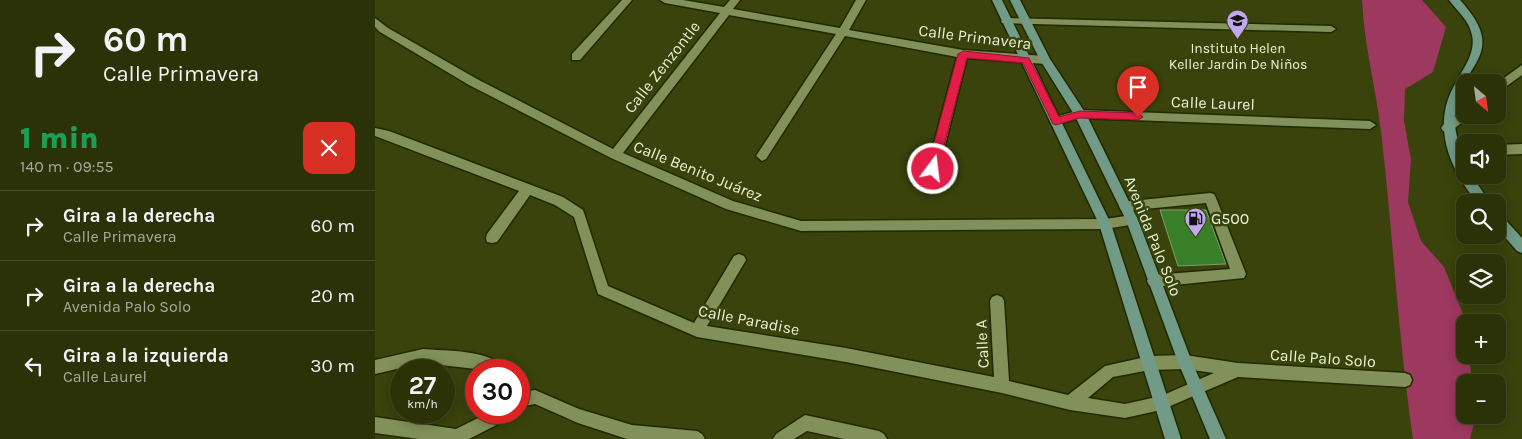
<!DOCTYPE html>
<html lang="es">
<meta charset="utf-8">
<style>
:root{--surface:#2b3208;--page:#373e16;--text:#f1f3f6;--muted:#a6aa9c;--line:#474d29}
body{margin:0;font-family:Karla,sans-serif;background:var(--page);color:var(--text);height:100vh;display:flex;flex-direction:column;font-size:19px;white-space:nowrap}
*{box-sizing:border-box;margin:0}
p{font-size:16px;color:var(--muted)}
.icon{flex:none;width:28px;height:28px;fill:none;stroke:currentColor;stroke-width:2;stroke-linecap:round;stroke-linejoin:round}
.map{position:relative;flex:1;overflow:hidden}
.drawer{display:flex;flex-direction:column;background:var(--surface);width:375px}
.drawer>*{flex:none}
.guide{background:#2b3208;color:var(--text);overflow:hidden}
.needle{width:32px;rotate:151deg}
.buttons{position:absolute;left:1081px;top:74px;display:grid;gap:10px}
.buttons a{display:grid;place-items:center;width:50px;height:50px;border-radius:10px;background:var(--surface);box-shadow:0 2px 12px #0003,0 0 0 1px var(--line);font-size:25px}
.speed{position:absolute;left:15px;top:359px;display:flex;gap:10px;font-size:25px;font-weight:700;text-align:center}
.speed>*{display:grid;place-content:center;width:65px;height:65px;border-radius:50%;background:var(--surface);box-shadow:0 2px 12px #0003,0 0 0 1px var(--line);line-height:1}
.speed small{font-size:12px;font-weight:400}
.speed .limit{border:8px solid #d22;background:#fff;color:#111}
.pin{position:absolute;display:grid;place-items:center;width:42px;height:42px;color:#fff;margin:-51px -21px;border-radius:50% 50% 50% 0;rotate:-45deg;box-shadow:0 0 5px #0007}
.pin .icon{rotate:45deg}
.me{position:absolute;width:55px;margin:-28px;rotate:15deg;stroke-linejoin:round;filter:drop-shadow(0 0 4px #0008)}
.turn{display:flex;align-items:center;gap:18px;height:105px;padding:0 20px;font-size:22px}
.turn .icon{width:65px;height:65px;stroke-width:2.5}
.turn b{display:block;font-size:35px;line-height:42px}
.round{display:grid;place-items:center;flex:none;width:52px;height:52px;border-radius:10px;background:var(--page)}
.headline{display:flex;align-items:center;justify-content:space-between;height:85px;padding:0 20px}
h1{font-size:30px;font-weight:800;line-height:38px;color:#1e9e55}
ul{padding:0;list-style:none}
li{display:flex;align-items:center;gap:15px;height:70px;padding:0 20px;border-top:1px solid var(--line)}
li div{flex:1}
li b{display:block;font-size:19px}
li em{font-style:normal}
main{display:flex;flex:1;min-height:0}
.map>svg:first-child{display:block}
.green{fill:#9d385e}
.building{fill:#387f28;stroke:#7a9f72}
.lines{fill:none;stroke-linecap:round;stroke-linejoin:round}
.service-casing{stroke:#212900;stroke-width:3}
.minor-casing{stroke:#212900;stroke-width:3}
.secondary-casing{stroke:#212900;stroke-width:3}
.service{fill:#829059;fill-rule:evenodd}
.minor{fill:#829059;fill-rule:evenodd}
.secondary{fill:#719a87;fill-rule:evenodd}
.route{fill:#e11d48;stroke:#92132f}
.labels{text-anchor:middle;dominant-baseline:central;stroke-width:5;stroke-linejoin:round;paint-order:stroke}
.far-poi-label{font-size:14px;fill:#eaf2d5;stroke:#39430b}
.street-label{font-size:16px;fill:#eaf2d5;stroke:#39430b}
.poi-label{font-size:16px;fill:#eaf2d5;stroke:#39430b;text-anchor:start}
</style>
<main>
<section class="drawer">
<div class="guide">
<div class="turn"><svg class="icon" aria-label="right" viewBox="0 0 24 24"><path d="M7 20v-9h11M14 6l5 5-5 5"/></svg><div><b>60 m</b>Calle Primavera</div></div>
</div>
<div class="headline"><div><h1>1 min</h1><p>140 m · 09:55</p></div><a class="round" style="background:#d93025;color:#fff"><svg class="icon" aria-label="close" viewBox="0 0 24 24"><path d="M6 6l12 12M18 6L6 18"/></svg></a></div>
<ul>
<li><svg class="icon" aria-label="right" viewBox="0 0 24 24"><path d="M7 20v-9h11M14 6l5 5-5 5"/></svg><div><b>Gira a la derecha</b><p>Calle Primavera</p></div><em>60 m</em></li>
<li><svg class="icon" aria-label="right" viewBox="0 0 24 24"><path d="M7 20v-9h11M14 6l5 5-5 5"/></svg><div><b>Gira a la derecha</b><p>Avenida Palo Solo</p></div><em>20 m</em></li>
<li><svg class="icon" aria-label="left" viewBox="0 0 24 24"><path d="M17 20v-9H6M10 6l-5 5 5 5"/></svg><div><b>Gira a la izquierda</b><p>Calle Laurel</p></div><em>30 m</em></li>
</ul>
</section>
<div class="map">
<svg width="1147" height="439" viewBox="0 0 1147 439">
<rect width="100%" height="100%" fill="#39430b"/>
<path class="green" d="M987 0H1047L1071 27 1058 72 1030 89 1029 121 1036 160 1033 202 1046 241 1069 267 1090 319V355H1094L1097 382H1090V415H1101L1095 439H1038C1023 337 1018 234 1006 132 1001 88 989 45 987 0Z"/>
<polygon class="building" points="785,210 831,210 851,264 803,266"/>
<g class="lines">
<defs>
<polygon id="service" points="835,193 839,194 841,198 871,274 869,278 779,287 774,285 772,281 774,277 779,275 855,269 831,203 750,211 746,210 744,206 746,202"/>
<g id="minor">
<polygon points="247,0 257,0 205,60 197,60 197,54"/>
<polygon points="285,0 308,0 349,7 355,0 365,0 358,9 465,28 481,0 491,0 474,30 588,50 670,56 675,60 670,64 592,58 564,169 558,174 552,169 582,57 470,36 391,159 387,161 381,156 383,153 461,34 354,15 248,153 358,201 426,221 730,219 757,215 761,216 763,220 761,224 730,229 426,231 351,209 236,158 94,85 5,32 0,27 0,18 13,28 102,79 238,149 345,13 290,3"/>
<polygon points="631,18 956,26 961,29 956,32 627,23 626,21"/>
<polygon points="1147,65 1147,75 1122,93 1122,83"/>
<polygon points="705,110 995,121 1001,125 995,129 705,118 681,125 675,121 677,118"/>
<polygon points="1090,110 1090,115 1095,115 1094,117 1076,131 1068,131 1066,128 1068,125"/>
<path d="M0 128 14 131 188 197 208 210 233 286 319 323 359 256 364 254 369 256 371 260 332 326 471 348 619 377 615 301 617 297 622 295 627 297 629 301 634 381 693 395 730 366 775 356 810 355 863 363 1030 373 1035 375 1037 380 1035 385 1030 387 863 377 786 410 750 418 695 410 627 393 471 362 322 337 223 294 199 217 180 205 155 195 122 242 117 243 112 242 111 238 112 234 144 191 0 136ZM810 369 839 373 786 396 750 404 713 398 738 377 775 370Z"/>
<polygon points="1147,144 1147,154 1122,155 1122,145"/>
<path d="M48 349C68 351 120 349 129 370H110L48 363 0 374V360Z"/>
<polygon points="160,390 204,409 257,425 322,431 327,434 330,439 252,439 203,423 160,404 144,407 144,393"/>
<polygon points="115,412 139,412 137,417 94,439 44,439 0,433 0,417 81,429"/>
<polygon points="430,415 504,431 509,434 512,439 469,439 432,431 419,439 398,439 401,434"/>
</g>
<g id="secondary">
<polygon points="617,0 627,0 736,224 806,439 790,439 724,224"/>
<polygon points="635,0 645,0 675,59 711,114 763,220 817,362 851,439 835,439 803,362 751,220 700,116 665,60"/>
<path d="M1074 0H1085C1136 56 1085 62 1080 114 1078 137 1090 154 1090 175H1096L1115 202H1102C1074 169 1056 125 1080 84 1088 69 1101 53 1097 35 1094 20 1082 11 1074 0Z"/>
<polygon points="1122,214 1126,215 1147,238 1147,253 1142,251 1122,228"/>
</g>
</defs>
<use href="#service" class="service-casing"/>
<use href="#minor" class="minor-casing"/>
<use href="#secondary" class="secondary-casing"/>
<use href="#service" class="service"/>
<use href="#minor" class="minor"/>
<use href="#secondary" class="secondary"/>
</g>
<polygon class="route" points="588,51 654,58 684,117 705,111 763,113 768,117 763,120 705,118 681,125 678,124 648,63 592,58 563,169 562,172 554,172 552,169 583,54"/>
<defs>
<symbol id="school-pin" viewBox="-11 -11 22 30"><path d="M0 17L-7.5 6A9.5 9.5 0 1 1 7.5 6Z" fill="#c2a8f2" stroke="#39430b"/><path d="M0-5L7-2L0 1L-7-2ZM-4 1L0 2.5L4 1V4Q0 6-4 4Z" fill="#111"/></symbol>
<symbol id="fuel-pin" viewBox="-11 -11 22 30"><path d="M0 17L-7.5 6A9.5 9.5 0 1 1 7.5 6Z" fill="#c2a8f2" stroke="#39430b"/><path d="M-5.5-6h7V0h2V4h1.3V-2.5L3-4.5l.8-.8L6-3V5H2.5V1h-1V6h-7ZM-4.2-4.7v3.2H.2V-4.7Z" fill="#111"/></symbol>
</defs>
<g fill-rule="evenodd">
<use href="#school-pin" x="850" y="8" width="25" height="34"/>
<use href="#fuel-pin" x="808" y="206" width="25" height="34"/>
</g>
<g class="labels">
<g class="far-poi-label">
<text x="863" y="48">Instituto Helen<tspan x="863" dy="16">Keller Jardin De Niños</tspan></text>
</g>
<g class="street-label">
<text transform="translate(600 37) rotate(7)">Calle Primavera</text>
<text transform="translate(287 67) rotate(-52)">Calle Zenzontle</text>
<text transform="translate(838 103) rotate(2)">Calle Laurel</text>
<text transform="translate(323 171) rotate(22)">Calle Benito Juárez</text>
<text transform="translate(778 236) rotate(68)">Avenida Palo Solo</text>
<text transform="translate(374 320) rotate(11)">Calle Paradise</text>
<text transform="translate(607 344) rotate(-93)">Calle A</text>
<text transform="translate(948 358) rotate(4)">Calle Palo Solo</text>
</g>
<g class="poi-label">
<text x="836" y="218">G500</text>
</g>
</g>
</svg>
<div class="buttons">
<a><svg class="needle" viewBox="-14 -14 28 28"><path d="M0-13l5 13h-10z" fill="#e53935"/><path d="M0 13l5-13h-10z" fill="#a6aa9c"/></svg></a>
<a><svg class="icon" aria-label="sound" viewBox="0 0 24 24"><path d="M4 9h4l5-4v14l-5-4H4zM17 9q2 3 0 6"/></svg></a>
<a><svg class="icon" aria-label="search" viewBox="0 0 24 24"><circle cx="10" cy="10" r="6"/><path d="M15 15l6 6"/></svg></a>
<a><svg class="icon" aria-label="layers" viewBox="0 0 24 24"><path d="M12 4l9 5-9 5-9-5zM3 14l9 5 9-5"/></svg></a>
<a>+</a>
<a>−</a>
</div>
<div class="speed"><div>27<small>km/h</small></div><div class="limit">30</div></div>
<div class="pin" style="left:763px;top:117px;background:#d93025"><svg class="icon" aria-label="arrive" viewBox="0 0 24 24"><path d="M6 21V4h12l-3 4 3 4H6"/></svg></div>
<svg class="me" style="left:558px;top:169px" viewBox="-20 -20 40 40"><circle r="17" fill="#e11d48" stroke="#fff" stroke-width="3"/><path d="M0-11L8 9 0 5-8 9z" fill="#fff"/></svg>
</div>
</main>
